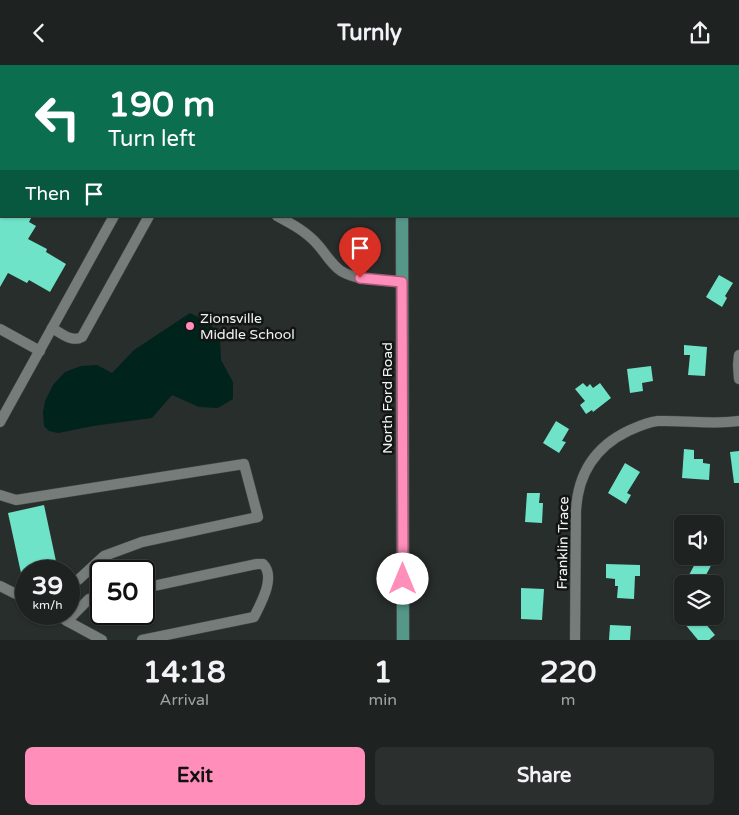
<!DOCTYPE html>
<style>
:root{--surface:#1e2221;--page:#2b2f2e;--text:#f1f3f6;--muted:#a1a4a5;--line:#3c3f3f;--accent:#ff8eba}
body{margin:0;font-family:"Varela Round",sans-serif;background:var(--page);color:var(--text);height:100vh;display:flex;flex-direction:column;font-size:19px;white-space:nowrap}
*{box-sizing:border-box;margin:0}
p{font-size:16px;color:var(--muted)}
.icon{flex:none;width:28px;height:28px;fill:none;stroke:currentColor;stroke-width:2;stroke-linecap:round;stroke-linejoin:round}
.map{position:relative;height:575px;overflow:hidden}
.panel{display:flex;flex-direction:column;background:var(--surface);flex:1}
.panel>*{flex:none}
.banner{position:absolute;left:0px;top:0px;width:740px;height:152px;box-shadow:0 1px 4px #0004,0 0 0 1px var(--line);background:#0b6e4f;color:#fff;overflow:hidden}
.fabs{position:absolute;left:674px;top:450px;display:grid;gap:10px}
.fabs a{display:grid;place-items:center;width:50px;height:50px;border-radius:8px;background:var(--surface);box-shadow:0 1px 4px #0004,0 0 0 1px var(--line);font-size:25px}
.speed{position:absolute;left:15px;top:495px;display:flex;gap:10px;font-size:25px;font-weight:700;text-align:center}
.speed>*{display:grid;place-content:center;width:65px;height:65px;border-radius:50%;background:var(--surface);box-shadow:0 1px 4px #0004,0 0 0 1px var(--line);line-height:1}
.speed small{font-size:12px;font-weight:400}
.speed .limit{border:2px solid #111;border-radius:8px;background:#fff;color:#111}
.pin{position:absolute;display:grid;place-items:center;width:42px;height:42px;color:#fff;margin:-51px -21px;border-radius:50% 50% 50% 0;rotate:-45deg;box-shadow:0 0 5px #0007}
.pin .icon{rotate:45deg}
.me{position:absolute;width:55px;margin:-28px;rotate:0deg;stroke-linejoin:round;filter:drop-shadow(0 0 4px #0008)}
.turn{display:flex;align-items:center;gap:18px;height:105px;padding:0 25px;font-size:22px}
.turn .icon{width:65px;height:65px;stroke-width:2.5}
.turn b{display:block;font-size:35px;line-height:42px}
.then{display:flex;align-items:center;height:48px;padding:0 25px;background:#0003;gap:10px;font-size:19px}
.eta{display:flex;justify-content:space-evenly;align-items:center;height:85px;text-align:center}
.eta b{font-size:30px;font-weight:800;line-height:35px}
.cta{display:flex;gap:10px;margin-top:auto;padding:10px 25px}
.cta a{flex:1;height:58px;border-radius:8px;background:var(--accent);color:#111;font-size:20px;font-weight:800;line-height:58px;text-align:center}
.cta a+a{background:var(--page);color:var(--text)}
header{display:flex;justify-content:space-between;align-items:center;height:65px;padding:0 25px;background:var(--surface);font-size:22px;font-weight:800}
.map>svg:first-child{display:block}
.green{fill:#215348}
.water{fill:#00231b}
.building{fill:#6fe3c8}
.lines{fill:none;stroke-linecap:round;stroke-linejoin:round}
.minor-casing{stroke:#464b4a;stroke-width:11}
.major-casing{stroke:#464b4a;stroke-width:14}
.minor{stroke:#757c7a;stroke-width:10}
.major{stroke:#55988a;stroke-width:12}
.route-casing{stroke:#a65c79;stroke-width:12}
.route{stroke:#ff8eba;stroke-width:9}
.poi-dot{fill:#ff8eba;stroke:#121514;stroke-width:2}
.labels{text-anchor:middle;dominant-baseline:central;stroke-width:5;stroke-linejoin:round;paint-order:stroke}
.poi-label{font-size:14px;fill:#f0f4f3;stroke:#121514;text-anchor:start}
.street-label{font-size:14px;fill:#f0f4f3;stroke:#121514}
</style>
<header><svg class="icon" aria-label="back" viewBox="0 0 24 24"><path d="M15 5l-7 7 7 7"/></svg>Turnly<svg class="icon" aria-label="share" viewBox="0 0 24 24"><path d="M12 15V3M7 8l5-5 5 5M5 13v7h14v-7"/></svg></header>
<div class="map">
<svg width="739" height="575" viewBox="0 0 739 575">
<rect width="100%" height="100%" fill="#282e2c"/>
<polygon class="green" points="88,0 380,0 380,1 90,1"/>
<polygon class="water" points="190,248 210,258 220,273 221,295 233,317 233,334 218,343 199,342 172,330 152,353 93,361 58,368 49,366 44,361 43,347 45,336 53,320 65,307 81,301 97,300 112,308 134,285"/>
<g class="building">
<polygon points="0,151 32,151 29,157 36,161 28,174 47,184 46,187 66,199 50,227 29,215 27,218 8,208 0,222"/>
<polygon points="719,210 733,218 725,231 727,233 722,242 706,232"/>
<polygon points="684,280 707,282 705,311 688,310 690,290 684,290"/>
<polygon points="651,301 653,316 642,318 643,326 630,328 627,304"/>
<polygon points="583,318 587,322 590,319 593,323 600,318 611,333 593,347 592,345 586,349 580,340 585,336 575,324"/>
<polygon points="556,356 569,364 562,376 566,377 559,388 543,378"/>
<polygon points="684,384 694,385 694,394 703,394 703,398 710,399 709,415 682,413"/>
<polygon points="739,386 739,418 734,418 730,387"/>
<polygon points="625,398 640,407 627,428 631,430 626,439 608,428"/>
<polygon points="527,428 540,428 539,438 543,438 542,458 525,457"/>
<polygon points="44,440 57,501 21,508 8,448"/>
<polygon points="699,491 704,491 713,497 701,519 677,519 682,509 688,512"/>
<polygon points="606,499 640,500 640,511 635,511 634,534 617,533 618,521 615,521 615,514 606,513"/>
<polygon points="521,523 544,524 542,555 521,554"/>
<polygon points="692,551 699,551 715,570 709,575 698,575 684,558"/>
<polygon points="610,560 631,561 630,575 609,575"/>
</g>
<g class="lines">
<defs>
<g id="minor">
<polyline points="4,0 7,1"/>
<polyline points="570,0 571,1"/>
<polyline points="545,1 545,0"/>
<path d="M277 151C292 159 307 167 318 180 326 189 331 199 341 206 357 216 384 215 402 217"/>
<path d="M52 263C61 268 72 278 82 272L149 151"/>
<polyline points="0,264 40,286"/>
<polyline points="739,290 738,300 739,314"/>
<polyline points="0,357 114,151"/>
<polyline points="0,430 16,435 244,399 258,452 142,477 104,491 78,515 69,519"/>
<polyline points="0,521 20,531 26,530"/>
<polyline points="56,549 67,556 102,575"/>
<polyline points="67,556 89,534 101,532"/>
<path d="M142 575 254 552C261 538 276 512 263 499H257L144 523"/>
<path d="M575 575 576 445C578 409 595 382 628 366 637 362 647 357 658 356 685 355 712 360 739 356"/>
</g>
<g id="major">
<polyline points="401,0 401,1"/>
<polyline points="402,151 403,575"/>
</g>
</defs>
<use href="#minor" class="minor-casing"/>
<use href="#major" class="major-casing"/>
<use href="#minor" class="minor"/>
<use href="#major" class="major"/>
</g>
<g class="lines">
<defs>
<polyline id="route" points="360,213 402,217 403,514"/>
</defs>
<use href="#route" class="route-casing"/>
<use href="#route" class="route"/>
</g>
<circle class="poi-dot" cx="190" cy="261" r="5"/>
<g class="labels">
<g class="poi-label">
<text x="200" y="253">Zionsville<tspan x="200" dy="16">Middle School</tspan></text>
</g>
<g class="street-label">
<text transform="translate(387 333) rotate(-90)">North Ford Road</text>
<text transform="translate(563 478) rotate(-89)">Franklin Trace</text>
</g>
</g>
</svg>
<div class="fabs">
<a><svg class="icon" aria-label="sound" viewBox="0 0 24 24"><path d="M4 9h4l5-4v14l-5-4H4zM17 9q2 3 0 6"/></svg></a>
<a><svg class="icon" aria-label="layers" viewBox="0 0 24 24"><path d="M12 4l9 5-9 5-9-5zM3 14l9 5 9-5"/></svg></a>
</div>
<div class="speed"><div>39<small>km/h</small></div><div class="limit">50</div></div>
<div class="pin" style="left:360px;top:213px;background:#d93025"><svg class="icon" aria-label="arrive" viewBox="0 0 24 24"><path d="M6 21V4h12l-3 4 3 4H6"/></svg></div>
<svg class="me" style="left:403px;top:514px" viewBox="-20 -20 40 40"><circle r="19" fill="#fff"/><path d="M0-13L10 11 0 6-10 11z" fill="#ff8eba"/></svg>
<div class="banner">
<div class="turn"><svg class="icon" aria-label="left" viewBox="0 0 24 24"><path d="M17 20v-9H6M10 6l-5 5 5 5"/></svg><div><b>190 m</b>Turn left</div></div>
<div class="then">Then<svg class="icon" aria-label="arrive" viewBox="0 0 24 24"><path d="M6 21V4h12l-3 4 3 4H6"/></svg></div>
</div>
</div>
<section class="panel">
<div class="eta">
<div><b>14:18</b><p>Arrival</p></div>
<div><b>1</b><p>min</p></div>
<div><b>220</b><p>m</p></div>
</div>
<div class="cta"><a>Exit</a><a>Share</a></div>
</section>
